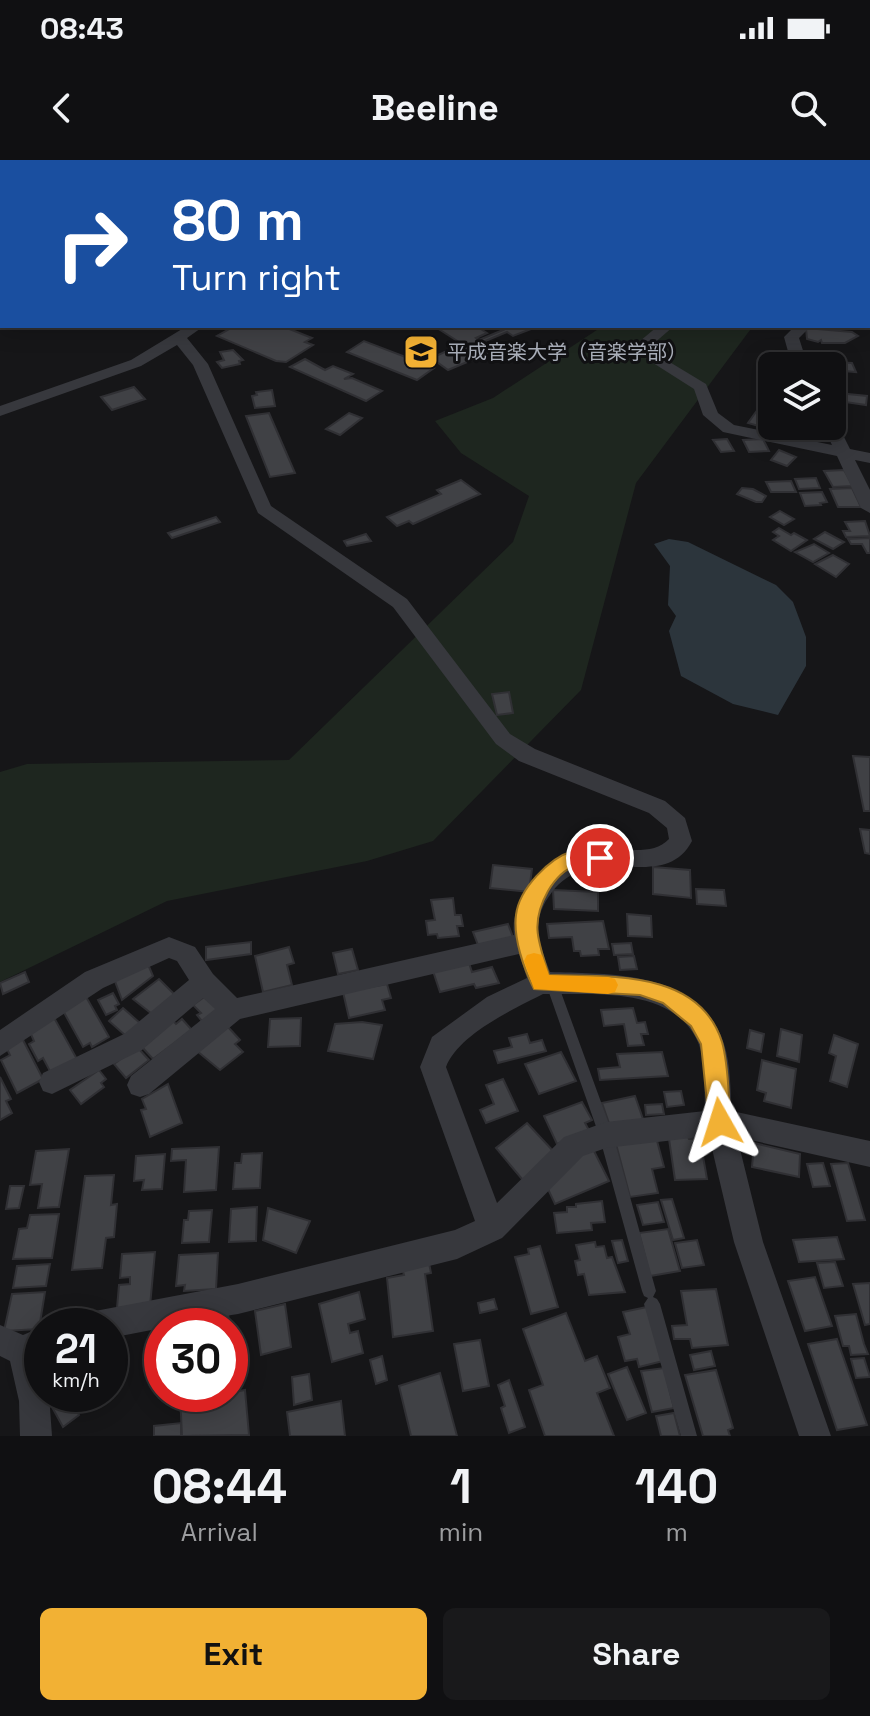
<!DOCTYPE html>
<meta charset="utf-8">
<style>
:root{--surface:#101012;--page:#19191b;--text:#f1f3f6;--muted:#9c9d9f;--line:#303032;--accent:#f2b134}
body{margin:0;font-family:"Space Grotesk","Noto Sans JP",sans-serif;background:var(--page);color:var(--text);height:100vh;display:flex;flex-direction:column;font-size:30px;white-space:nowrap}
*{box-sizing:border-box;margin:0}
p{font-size:26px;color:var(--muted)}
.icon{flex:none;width:44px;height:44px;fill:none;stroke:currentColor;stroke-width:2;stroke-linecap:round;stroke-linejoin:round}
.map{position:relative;height:1276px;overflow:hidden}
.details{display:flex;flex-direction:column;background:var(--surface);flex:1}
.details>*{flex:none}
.hud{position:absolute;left:0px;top:0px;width:870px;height:168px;box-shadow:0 4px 20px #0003,0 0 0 2px var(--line);background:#1a4fa0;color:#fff;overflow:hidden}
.fabs{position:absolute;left:758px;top:192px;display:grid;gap:16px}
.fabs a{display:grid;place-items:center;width:88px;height:88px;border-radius:12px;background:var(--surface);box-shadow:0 4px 20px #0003,0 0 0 2px var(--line);font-size:40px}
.speed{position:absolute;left:24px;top:1148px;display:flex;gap:16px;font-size:40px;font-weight:700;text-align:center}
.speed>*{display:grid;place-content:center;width:104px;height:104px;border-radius:50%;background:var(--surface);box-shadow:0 4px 20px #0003,0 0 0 2px var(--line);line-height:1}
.speed small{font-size:20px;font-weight:400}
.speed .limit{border:12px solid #d22;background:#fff;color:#111}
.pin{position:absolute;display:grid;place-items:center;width:68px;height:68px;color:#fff;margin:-34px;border:4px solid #fff;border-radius:50%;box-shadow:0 2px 8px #0007}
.me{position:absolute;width:88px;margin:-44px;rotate:354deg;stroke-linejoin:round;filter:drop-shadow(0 0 6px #0008)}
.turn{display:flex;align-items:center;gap:28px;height:168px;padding:0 40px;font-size:36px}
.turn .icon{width:104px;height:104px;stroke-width:2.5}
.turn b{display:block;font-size:56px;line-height:68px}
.eta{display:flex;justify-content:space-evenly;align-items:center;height:136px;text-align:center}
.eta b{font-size:48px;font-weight:800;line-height:56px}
.cta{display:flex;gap:16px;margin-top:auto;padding:16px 40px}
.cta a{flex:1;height:92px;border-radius:12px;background:var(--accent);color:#111;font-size:32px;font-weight:800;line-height:92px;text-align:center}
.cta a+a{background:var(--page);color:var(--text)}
.status{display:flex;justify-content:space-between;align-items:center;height:56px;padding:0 40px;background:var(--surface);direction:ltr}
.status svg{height:22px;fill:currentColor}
header{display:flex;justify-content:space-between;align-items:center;height:104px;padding:0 40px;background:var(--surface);font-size:36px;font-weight:800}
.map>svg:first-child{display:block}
.green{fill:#1e261f}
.water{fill:#2c353c}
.building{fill:#404145;stroke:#303034;stroke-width:2}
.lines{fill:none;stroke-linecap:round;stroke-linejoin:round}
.lane{fill:#37383d;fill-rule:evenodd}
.street{fill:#37383d;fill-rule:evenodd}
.secondary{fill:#45474d;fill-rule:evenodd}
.route{fill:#f2b134;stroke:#9d7322;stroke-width:2}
.slow{fill:#f59e0b}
.labels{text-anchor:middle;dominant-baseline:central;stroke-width:6;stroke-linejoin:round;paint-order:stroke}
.far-poi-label{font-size:20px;fill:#a8adb8;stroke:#111113;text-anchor:start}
</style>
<div class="status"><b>08:43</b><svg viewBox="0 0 49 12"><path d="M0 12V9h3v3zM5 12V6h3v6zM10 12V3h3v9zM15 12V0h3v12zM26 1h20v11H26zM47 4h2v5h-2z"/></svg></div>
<header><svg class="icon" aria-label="back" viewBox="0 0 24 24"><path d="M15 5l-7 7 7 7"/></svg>Beeline<svg class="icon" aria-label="search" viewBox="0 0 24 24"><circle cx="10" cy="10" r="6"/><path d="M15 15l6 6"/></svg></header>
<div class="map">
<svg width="870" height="1276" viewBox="0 0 870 1276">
<rect width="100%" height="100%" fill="#161618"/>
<polygon class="green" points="603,166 753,166 636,323 581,530 433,681 367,701 167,741 0,822 0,612 27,604 289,600 513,382 529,336 461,293 435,261 493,238"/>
<polygon class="water" points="669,379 688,382 776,425 793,442 806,477 806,506 778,555 733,544 681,516 669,471 676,456 668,445 670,406 654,384"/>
<g class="building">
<polygon points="235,166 282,166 312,178 305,182 313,185 286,202 276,201 217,176"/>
<polygon points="434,166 476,166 487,173 476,178 479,180 503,170 497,166 531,169 513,176 507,172 478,184 491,192 448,210 434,200 424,204 434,208 417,220 347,192 364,181 421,203 462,184"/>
<polygon points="806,168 852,172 858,176 845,183 822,183 821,180 818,182 807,179"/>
<polygon points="233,190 243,200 239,201 240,204 222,208 217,202 224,200 220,192"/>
<polygon points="305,199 325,210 333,206 353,214 344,219 352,218 382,231 366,241 290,207"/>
<polygon points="820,201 852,203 856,212 832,210 832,206 822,206"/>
<polygon points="134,227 145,239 112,250 101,237"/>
<polygon points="272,230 275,246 255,248 252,236 257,235 256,232"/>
<polygon points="838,233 867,236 866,245 838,241"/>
<polygon points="758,249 772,252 772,266 780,266 777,271 748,263"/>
<polygon points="269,253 295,313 270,317 246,256"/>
<polygon points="349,253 362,258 340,275 326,269"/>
<polygon points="727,279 734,291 721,292 713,280"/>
<polygon points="763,279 769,291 749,292 743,280"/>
<polygon points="779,290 796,297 787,306 771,300"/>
<polygon points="844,310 853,326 833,327 824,311"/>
<polygon points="816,318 820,328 799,329 795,319"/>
<polygon points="461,320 480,334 413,364 409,361 397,366 387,357 441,334 437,330"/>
<polygon points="791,321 796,332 771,332 766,322"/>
<polygon points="742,328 753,329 766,336 762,342 756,342 737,334"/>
<polygon points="852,328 861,347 838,347 830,329"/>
<polygon points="822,332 827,342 820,343 821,345 805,346 800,333"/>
<polygon points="780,351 794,359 784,365 770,357"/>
<polygon points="216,357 220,362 172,378 168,373"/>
<polygon points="865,361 870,376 846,377 843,371 850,371 845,362"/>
<polygon points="779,368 791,375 794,373 807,380 791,391 773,380 779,376 773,372"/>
<polygon points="825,372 844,382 833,389 814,379"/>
<polygon points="366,374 371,381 347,386 344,381"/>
<polygon points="870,378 870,393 867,393 862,384 851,384 848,379"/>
<polygon points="814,384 829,393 813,402 795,392"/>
<polygon points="833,395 849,404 836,417 815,404"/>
<polygon points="509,532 513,553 497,555 492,534"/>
<polygon points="853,596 870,597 870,651 864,651"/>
<polygon points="860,669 870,670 870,694 865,693"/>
<polygon points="493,705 532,709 529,732 490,728"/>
<polygon points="653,707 690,710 691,738 653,734"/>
<polygon points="696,729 724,730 726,746 697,744"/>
<polygon points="553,730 598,732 598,751 554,749"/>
<polygon points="453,738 455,755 461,755 463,766 457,766 459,776 438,778 437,774 428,775 426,761 435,760 431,740"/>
<polygon points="627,754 651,756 652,777 628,776"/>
<polygon points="603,761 609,789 598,789 599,795 581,796 580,791 574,791 572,777 549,778 547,764"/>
<polygon points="508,764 513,777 478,785 473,772"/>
<polygon points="251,782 251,794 206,800 206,787"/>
<polygon points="631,783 633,794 614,795 612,784"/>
<polygon points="289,787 294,803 287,805 292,825 263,832 255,796"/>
<polygon points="352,789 358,810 338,814 333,793"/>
<polygon points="634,796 637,809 620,810 618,797"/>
<polygon points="147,802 153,816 122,840 113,816"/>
<polygon points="469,803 472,812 492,807 499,823 476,828 474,824 440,832 433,811"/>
<polygon points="25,812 29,822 3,834 0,823"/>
<polygon points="159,819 176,836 152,854 133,839"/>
<polygon points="387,824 391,838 382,840 385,850 349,858 343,832"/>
<polygon points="113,833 119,844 115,846 117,850 106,855 98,840"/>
<polygon points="85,835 109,877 92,887 90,883 83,887 61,847"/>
<polygon points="207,835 223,853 206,866 197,855 201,853 193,845"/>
<polygon points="123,848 141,864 126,876 109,861"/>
<polygon points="633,848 637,863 645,862 648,874 641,874 644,885 628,886 624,864 604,866 601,850"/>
<polygon points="52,854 78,901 52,915 43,898 38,901 29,884 34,881 30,872"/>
<polygon points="301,858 300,886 268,887 270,859"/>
<polygon points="182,859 192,870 153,899 141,886 173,861 176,864"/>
<polygon points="362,862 382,865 373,899 328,891 335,864"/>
<polygon points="228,867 240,880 235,884 243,892 220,910 197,891"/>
<polygon points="781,869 802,875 799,902 777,896"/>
<polygon points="750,870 764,874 761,892 747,888"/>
<polygon points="527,874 530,883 542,880 546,891 498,903 494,891 512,887 509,878"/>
<polygon points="834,875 858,884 847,927 830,921 836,896 829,893"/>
<polygon points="22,878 43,919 17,933 1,900 10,895 6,887"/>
<polygon points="137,887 149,900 126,918 114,904"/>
<polygon points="561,892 576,921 539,934 525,904"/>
<polygon points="662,892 668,916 600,920 598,909 620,907 617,894"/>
<polygon points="762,900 796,909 791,948 764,941 766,933 757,930"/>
<polygon points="99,910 106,919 101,923 104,927 81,944 70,930"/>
<polygon points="0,917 11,939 6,941 12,953 0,960"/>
<polygon points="503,919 518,951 486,963 480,950 494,944 486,925"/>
<polygon points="168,924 182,963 150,977 141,950 146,949 142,939"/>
<polygon points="681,931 684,945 667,947 664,932"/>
<polygon points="635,936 644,962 611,969 602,943"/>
<polygon points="582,942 592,960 585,963 590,972 557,984 544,956"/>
<polygon points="662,944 664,954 646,955 645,945"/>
<polygon points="527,963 556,994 527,1025 496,988"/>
<polygon points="688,975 689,979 700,979 707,1019 675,1020 669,979"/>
<polygon points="656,977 664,1007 652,1009 658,1033 630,1037 616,984"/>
<polygon points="754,983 800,994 799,1017 752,1007"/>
<polygon points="219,987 216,1030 184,1032 186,1000 171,1001 172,989"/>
<polygon points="69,989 59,1047 38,1048 42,1024 30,1025 36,991"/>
<polygon points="593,989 609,1021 555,1044 547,1027 575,996"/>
<polygon points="262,993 260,1028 233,1029 235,1003 241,1003 242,994"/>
<polygon points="165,994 162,1029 142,1030 144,1020 134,1021 136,996"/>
<polygon points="823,1003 830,1026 813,1027 807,1004"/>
<polygon points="848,1003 865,1060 847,1061 831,1004"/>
<polygon points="114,1015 111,1045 117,1044 114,1077 106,1078 102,1108 72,1110 85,1016"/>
<polygon points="10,1026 24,1026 19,1048 6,1049"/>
<polygon points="672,1039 684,1078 673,1080 661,1040"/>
<polygon points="602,1041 605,1062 591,1063 592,1070 557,1073 554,1053 567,1052 567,1047 576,1047 576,1044"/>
<polygon points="658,1042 664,1062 643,1065 637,1045"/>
<polygon points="257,1047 256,1081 229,1082 231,1049"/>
<polygon points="268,1048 310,1061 296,1093 263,1080"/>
<polygon points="212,1050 209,1082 182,1083 184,1060 188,1060 189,1051"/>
<polygon points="59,1054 52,1098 13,1099 19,1069 27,1068 30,1055"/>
<polygon points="668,1069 680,1111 650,1116 639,1073"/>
<polygon points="837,1077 844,1099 799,1102 793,1080"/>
<polygon points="622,1080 628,1101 618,1103 612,1081"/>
<polygon points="697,1080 704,1105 682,1108 675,1083"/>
<polygon points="595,1082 596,1087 604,1086 607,1098 612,1097 625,1132 589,1135 584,1114 578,1115 575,1101 580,1100 576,1085"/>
<polygon points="540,1086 558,1147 531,1154 515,1097 529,1094 528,1089"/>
<polygon points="155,1092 150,1146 117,1148 119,1125 130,1124 130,1117 120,1118 122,1094"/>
<polygon points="218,1093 216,1129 184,1131 185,1125 176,1126 179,1095"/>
<polygon points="428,1098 431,1113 425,1114 433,1171 393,1177 387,1118 404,1115 401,1104"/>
<polygon points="835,1102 843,1126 824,1128 817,1103"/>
<polygon points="50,1104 46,1126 13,1128 17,1106"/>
<polygon points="815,1117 832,1166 805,1171 788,1121"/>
<polygon points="870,1123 870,1164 865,1165 853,1124"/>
<polygon points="716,1129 728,1185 692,1188 690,1179 674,1179 672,1166 687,1165 681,1131"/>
<polygon points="45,1132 39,1169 4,1171 12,1134"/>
<polygon points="359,1132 365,1159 348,1164 350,1173 358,1171 363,1193 332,1202 319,1144"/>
<polygon points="494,1139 497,1149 480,1153 478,1143"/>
<polygon points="285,1144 291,1187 261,1195 255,1151"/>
<polygon points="647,1147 663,1201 639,1207 637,1199 625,1201 618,1177 630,1174 623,1152"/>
<polygon points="228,1151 229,1166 177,1166 177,1161"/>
<polygon points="566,1153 585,1201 597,1196 610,1228 597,1233 614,1276 545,1276 529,1230 543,1225 523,1169"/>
<polygon points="856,1154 864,1184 868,1194 851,1195 849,1186 843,1186 835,1156"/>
<polygon points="230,1174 234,1232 245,1230 249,1275 182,1276 180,1234 230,1234"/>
<polygon points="837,1179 867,1265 837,1270 808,1184"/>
<polygon points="480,1180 489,1226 463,1231 454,1184"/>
<polygon points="711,1191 715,1206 694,1210 690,1195"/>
<polygon points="382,1196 387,1220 376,1224 370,1200"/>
<polygon points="864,1198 870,1217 856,1218 851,1199"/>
<polygon points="627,1207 646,1253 627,1260 608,1214"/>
<polygon points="664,1208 674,1248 652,1252 641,1211"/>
<polygon points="716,1210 733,1268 728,1270 730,1276 703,1276 685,1215"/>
<polygon points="440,1213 457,1276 411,1276 399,1226"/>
<polygon points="309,1214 312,1240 294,1245 292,1217"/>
<polygon points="509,1220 525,1267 509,1273 501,1248 505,1246 498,1225"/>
<polygon points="67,1236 79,1255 63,1267 52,1247"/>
<polygon points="341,1241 345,1276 290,1276 287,1252"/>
<polygon points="674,1253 680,1276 661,1276 656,1256"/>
<polygon points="181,1263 181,1276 154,1276 154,1266"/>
</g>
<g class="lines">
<polygon class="lane" points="552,819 556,820 558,824 613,975 656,1131 653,1137 657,1139 660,1144 697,1276 681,1276 644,1144 648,1138 644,1136 642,1131 599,975 546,824 548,820"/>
<g class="street">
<polygon points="603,0 615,0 617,2 605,2"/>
<polygon points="2,5 2,13 0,14 0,6"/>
<polygon points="868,105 870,105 868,115"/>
<path d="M187 166H204L187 178 208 204 271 346 407 439 510 574 535 589 665 641 685 658 692 681C664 735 592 679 552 732 530 761 538 781 550 812 612 814 701 811 724 884 731 906 730 929 732 951L870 981V1007L737 977 763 1082 831 1276H799L734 1082 709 976 606 988 583 996 502 1078 457 1099 238 1154 162 1166V1168L110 1178V1166H80L84 1155 95 1151 238 1124 455 1070 475 1061 420 907 432 877 487 837 527 818 519 794 240 859 149 934 140 937 131 934 127 925 131 916 215 849 203 838 142 890 52 934 43 931 39 922 43 913 124 874 189 820 177 801 169 798 103 828 0 896V870L85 812 169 777 195 787 213 814 237 838 514 775C512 756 518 744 529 728 576 658 640 710 669 679L667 668 649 653 519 601 496 584 393 447 258 353 193 205 177 185 141 206 0 256V246L131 200ZM543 834C591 835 669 826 696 878 707 899 704 928 705 951L606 962 564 977 497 1043 446 907C458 875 513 849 543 834Z"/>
<polygon points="658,166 674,166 652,185 653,192 706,224 718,253 734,265 832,285 823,266 837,263 850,289 870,293 870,303 855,300 870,330 870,353 861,348 837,296 723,272 703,255 694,229 639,194 640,181"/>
<polygon points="795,166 811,166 799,178 808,206 792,206 784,177"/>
<polygon points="0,1165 23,1175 42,1167 42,1234 49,1234 52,1276 20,1276 19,1241 10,1201 0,1196"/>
</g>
<polygon class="secondary" points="229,0 248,0 227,2"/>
</g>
<path class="route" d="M573 691 607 693 609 698 607 703C596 707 585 703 575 706 563 710 554 721 548 731 530 763 538 781 549 815 609 817 699 809 722 882 729 906 728 937 731 962L728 970 720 973 712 970 709 962 701 884 691 866 663 843 640 835 534 829C524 809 513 778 516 755 519 729 549 698 573 691Z"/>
<polygon class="slow" points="534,793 542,795 549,815 608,817 615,819 618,825 615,832 608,834 534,829 524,801 527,795"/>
<defs>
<symbol id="university-square" viewBox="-11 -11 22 22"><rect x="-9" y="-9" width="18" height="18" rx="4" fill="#f2b134" stroke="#111113"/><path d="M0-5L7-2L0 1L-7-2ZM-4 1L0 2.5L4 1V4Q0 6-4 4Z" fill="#111"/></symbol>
</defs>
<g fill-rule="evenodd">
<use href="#university-square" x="401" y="172" width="40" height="40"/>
</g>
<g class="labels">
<g class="far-poi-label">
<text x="447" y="192">平成音楽大学（音楽学部）</text>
</g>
</g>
</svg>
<div class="fabs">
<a><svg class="icon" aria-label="layers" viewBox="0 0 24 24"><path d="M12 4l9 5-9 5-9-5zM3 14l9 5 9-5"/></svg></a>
</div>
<div class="speed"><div>21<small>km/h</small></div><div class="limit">30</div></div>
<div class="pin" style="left:600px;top:698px;background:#d93025"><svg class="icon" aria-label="arrive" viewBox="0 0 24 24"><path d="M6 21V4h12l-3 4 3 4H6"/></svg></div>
<svg class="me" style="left:720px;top:962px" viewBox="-20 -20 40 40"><path d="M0-17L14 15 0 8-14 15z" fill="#f2b134" stroke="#fff" stroke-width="4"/></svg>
<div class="hud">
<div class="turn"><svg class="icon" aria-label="right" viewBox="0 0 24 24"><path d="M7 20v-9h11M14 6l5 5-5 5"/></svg><div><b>80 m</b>Turn right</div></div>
</div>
</div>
<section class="details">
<div class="eta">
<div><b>08:44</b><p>Arrival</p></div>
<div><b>1</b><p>min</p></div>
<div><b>140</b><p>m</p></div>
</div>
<div class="cta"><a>Exit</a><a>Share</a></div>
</section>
